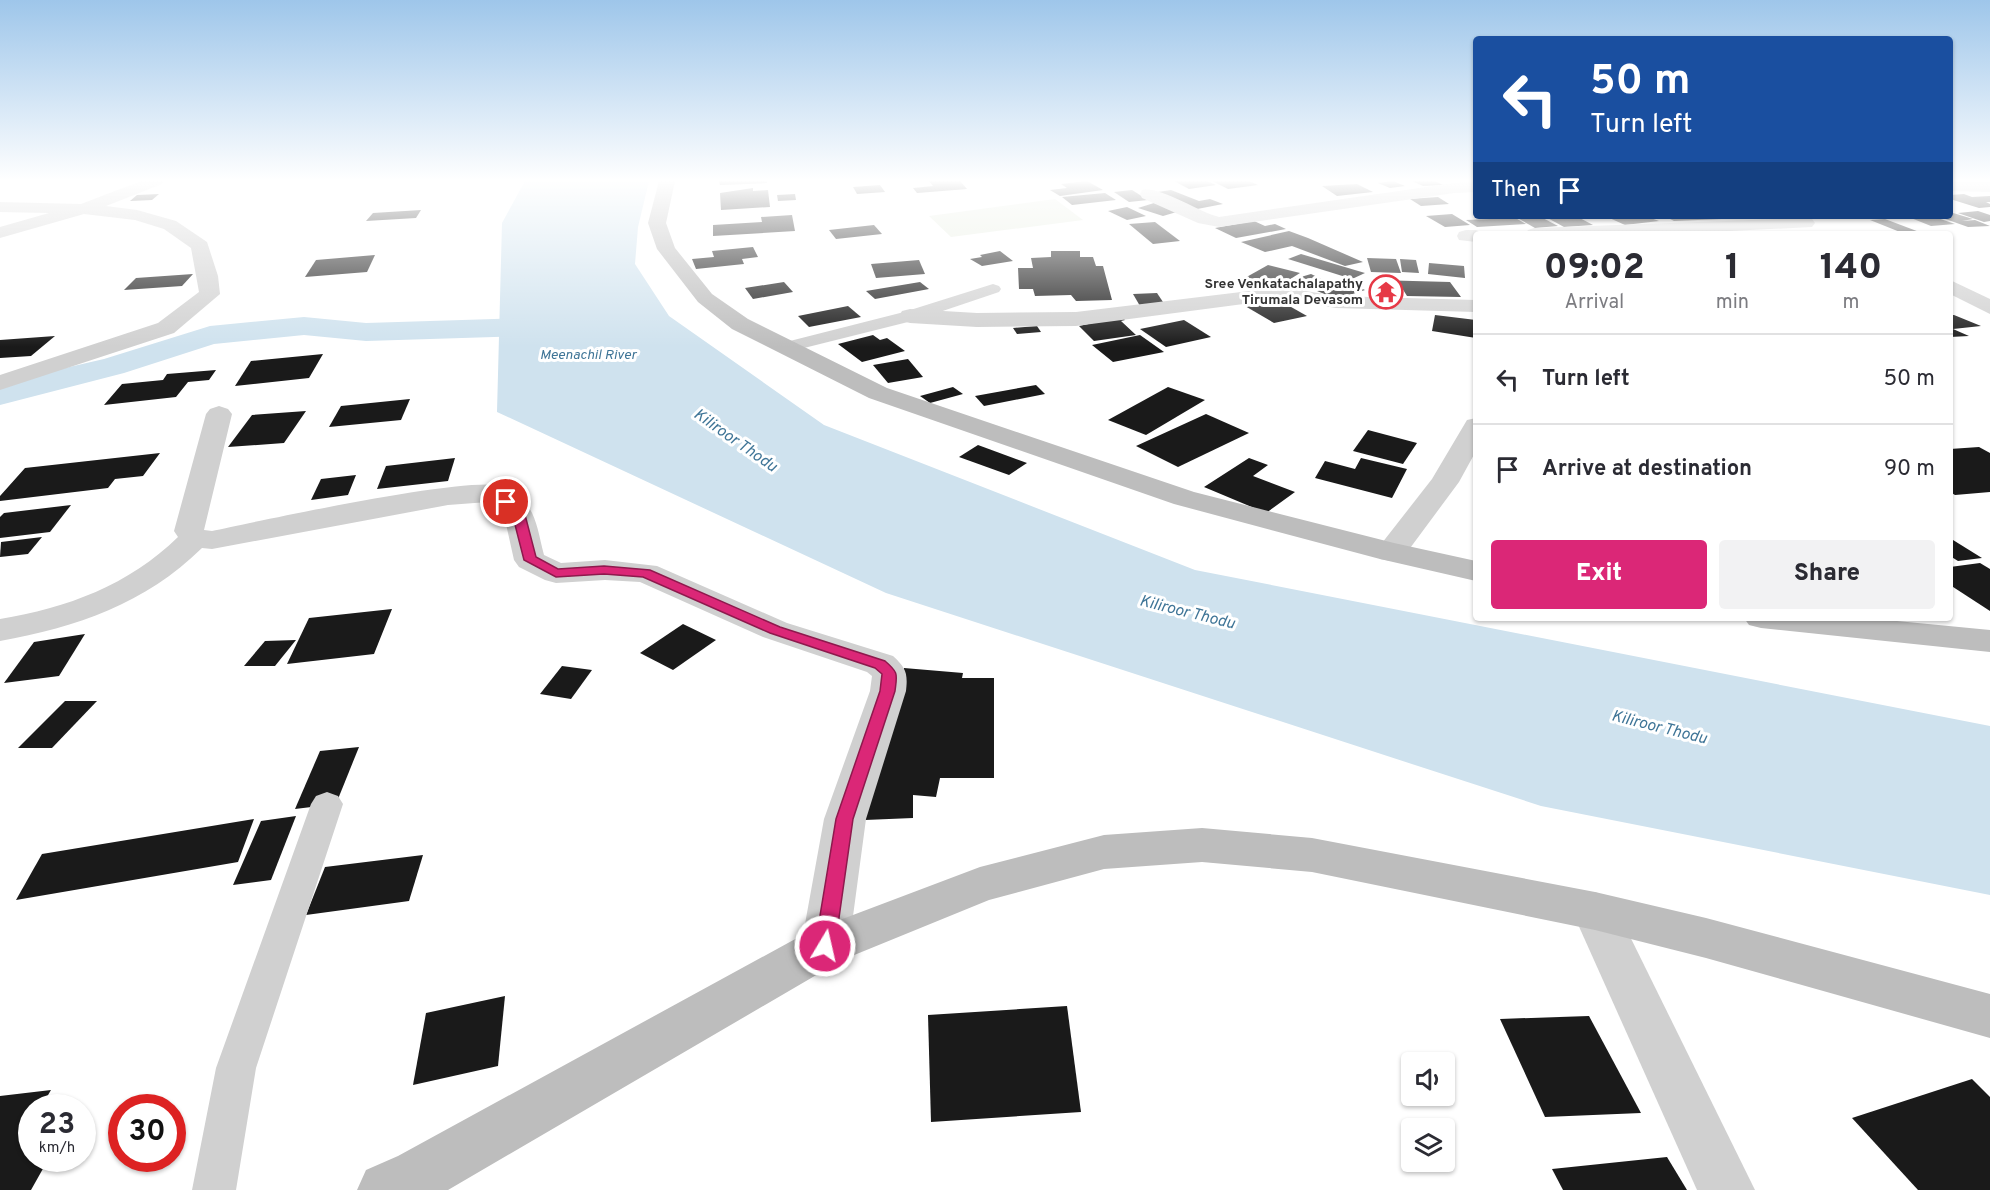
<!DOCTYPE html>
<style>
:root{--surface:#fff;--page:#f2f2f3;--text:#2b2b33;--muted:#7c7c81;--line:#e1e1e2;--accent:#db2777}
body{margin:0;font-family:Overpass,sans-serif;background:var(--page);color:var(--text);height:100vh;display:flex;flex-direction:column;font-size:22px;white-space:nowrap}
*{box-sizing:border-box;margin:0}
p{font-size:20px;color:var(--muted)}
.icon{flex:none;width:33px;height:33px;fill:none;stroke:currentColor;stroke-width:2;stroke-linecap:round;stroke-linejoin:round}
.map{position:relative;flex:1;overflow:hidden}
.side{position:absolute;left:1473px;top:231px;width:480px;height:390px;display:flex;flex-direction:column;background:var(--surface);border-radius:6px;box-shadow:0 2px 4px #0004}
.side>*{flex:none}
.hud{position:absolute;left:1473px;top:36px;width:480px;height:183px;border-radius:6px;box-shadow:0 2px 4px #0004;background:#1a4fa0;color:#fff;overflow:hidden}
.controls{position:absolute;left:1401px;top:1052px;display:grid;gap:12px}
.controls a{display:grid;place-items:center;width:54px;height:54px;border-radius:6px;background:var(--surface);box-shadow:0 2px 4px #0004;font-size:30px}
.speed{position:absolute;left:18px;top:1094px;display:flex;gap:12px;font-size:30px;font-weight:700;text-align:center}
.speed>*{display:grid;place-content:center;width:78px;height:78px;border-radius:50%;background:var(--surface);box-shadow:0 2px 4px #0004;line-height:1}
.speed small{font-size:15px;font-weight:400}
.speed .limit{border:9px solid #d22;background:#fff;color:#111}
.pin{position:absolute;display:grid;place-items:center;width:51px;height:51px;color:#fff;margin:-26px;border:3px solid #fff;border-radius:50%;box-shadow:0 2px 6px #0007}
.me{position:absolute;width:66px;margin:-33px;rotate:9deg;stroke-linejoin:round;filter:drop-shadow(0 0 4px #0008)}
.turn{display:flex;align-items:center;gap:21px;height:126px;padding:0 18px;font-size:27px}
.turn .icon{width:78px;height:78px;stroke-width:2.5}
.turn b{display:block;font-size:42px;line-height:51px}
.then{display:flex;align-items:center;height:57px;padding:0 18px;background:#0003;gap:12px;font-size:22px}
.eta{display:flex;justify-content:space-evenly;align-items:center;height:102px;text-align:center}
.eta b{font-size:36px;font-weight:800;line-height:42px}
.button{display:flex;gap:12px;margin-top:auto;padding:12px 18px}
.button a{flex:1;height:69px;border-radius:6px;background:var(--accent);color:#fff;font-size:24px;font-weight:800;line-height:69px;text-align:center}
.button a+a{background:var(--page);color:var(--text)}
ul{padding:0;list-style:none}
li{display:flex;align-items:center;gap:18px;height:90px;padding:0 18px;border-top:2px solid var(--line)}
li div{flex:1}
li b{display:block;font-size:22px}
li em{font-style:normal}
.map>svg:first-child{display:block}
.green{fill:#e6ecdf}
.water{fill:#cfe2ee}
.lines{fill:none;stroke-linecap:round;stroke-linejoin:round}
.canal{fill:#cfe2ee;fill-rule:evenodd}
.building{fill:#1a1a1a}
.service{fill:#d0d0d0;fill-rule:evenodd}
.minor{fill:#d0d0d0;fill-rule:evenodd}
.secondary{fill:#bdbdbd;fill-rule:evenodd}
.route{fill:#db2777;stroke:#8e194d;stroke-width:1.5}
.labels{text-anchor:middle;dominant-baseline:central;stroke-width:6;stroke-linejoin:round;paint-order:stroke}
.far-poi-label{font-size:14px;font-weight:bold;fill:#333;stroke:#fff;text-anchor:end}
.far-water-label{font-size:14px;font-style:italic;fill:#3f7597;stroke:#fff}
.water-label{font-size:16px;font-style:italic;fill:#3f7597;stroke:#fff}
</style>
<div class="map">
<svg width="1990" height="1190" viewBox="0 0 1990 1190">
<rect width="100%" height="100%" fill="#fff"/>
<polygon class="green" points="1055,199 1083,220 951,237 929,216"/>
<polygon class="water" points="525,181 649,181 638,227 635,264 669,316 824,425 1195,570 1990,726 1990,895 1541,806 886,593 497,412 502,223"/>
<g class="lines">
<polygon class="canal" points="304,317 366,323 559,317 569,320 574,326 569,332 559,335 366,341 304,335 214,344 124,373 0,405 0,383 104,359 210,326"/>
</g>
<g class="building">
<polygon points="719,181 767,181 767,183 720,185"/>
<polygon points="929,181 960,181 967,189 917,193 913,188 933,186"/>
<polygon points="1087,181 1103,190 1060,196 1050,190 1067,188 1061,184"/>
<polygon points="1174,181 1207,181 1216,185 1189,189"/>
<polygon points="1212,181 1249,181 1258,185 1228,189"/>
<polygon points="1393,181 1405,186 1390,188 1378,183"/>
<polygon points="1412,181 1435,181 1443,185 1423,186"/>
<polygon points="1357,184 1373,192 1337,196 1322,186"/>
<polygon points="880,185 885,192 857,194 853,187"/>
<polygon points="753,188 753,191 768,190 770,207 721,210 720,193"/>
<polygon points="1132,190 1148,200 1129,202 1114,192"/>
<polygon points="1171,190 1199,201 1210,199 1223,204 1192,210 1158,192"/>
<polygon points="1105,193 1116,200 1072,205 1062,197"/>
<polygon points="159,194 152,200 130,201 137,195"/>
<polygon points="795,194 796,200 778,201 777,195"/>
<polygon points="1964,194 1972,197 1990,196 1990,202 1986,202 1990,204 1990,207 1979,208 1950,199 1950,195"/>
<polygon points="1438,197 1449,204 1421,206 1410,199"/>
<polygon points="1154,203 1180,211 1163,216 1138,208"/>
<polygon points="1127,207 1146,216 1127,220 1108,211"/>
<polygon points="421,210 416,218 366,221 373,213"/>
<polygon points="1978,211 1990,215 1990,221 1984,222 1958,213"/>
<polygon points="1950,212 1973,219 1962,221 1975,220 1990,226 1968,227 1937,216 1950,216"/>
<polygon points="1452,214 1470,225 1445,227 1426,216"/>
<polygon points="792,215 795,231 713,236 713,225 762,222 761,217"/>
<polygon points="1485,216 1512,216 1526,224 1477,227 1466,220 1490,219"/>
<polygon points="1514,216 1539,216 1558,226 1535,228"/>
<polygon points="1544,216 1576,216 1593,225 1564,227"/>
<polygon points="1605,216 1648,217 1659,221 1625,225"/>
<polygon points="1664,216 1745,216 1745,218 1674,221"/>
<polygon points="1906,216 1932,216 1955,224 1931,226"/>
<polygon points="1885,219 1922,233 1905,234 1870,220"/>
<polygon points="1254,221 1265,226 1275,224 1286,229 1236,238 1215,228"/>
<polygon points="1155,222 1180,241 1153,244 1129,224"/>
<polygon points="874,225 882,234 836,239 829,230"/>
<polygon points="1289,231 1308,238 1363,262 1345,266 1292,246 1265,252 1241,242"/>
<polygon points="753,247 758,257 742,259 744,264 696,269 692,259 714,257 712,251"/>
<polygon points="1000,251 1013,261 982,266 970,259 982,257 980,255"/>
<polygon points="1051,251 1080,251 1080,257 1093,257 1096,266 1103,266 1112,300 1076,301 1071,295 1035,296 1033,289 1019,289 1018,268 1033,268 1031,258 1051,257"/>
<polygon points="1301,254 1365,273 1352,279 1288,259"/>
<polygon points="375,255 367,272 305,277 316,260"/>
<polygon points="1367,258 1396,259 1401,273 1371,272"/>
<polygon points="1400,259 1416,260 1419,273 1402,272"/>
<polygon points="919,260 925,274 876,278 871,264"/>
<polygon points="1429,263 1464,266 1465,278 1428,274"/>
<polygon points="1268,265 1300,273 1276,288 1243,279"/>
<polygon points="193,274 182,286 124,290 136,278"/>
<polygon points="1311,274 1328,282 1312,286 1294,279"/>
<polygon points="1376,280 1450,282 1461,297 1407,296 1402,288 1381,288"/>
<polygon points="1293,281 1313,287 1301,292 1282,285"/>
<polygon points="784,282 793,292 753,299 745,288"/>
<polygon points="920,282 929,289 875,299 866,291"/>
<polygon points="1345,282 1365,290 1337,299 1317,291"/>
<polygon points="1157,293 1165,305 1140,306 1133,294"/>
<polygon points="1277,299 1307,316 1274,323 1245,306"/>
<polygon points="848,306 861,317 809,327 798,316"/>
<polygon points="1435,315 1476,320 1476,338 1432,331"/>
<polygon points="1950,315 1954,315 1981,326 1953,329 1969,336 1950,337"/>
<polygon points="1122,317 1125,320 1121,321 1136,335 1094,341 1079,326"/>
<polygon points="1184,320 1211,337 1166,347 1140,329"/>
<polygon points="1037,326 1041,332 1017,334 1013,328"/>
<polygon points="873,335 880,340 887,338 905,351 862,362 838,344"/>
<polygon points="1140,335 1164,352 1113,362 1092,345"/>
<polygon points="55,336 31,356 0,358 0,340"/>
<polygon points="323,354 309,378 235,386 251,361"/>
<polygon points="908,359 923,377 888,383 873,365"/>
<polygon points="216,370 209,380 188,382 176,397 104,405 122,384 163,380 167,374"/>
<polygon points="1036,385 1045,394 984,406 975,396"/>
<polygon points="953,387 963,394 930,403 920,396"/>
<polygon points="1168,387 1205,400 1146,435 1108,420"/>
<polygon points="410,399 401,420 329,427 341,406"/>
<polygon points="306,411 284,443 228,447 252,415"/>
<polygon points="1206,414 1249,433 1178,467 1136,446"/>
<polygon points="1368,430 1417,443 1403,464 1353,451"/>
<polygon points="978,445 1027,463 1009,475 959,457"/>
<polygon points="1979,447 1990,453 1990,492 1955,495 1950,492 1950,449"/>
<polygon points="160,453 143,476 115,479 108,488 0,501 0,496 25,468"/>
<polygon points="455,458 448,481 377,489 386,466"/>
<polygon points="1249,458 1268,465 1253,476 1295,492 1266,513 1204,487"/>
<polygon points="1361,458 1407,469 1392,498 1315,478 1325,461 1355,469"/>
<polygon points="356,475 348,495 311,500 321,479"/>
<polygon points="71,505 50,532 0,538 0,517 4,513"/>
<polygon points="42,537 28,554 0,557 1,542"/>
<polygon points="1950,540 1953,540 1982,558 1958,561 1950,556"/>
<polygon points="1980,563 1990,569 1990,611 1950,585 1950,567"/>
<polygon points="392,609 374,654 287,664 309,618"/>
<polygon points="683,624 716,640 673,670 640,653"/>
<polygon points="85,634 59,676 4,683 34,642"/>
<polygon points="296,640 275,666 244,666 265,641"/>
<polygon points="562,666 592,670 571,699 540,694"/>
<polygon points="904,668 963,673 962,678 994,678 994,778 940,778 936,797 913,795 913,818 865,820 873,780"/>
<polygon points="65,701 97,701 52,748 18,748"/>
<polygon points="359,747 336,804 295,809 320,751"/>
<polygon points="296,816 271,880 233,885 261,821"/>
<polygon points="254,819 238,862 16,900 42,854"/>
<polygon points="423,855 409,901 306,915 325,867"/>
<polygon points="505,996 498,1066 413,1085 426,1013"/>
<polygon points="1067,1006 1081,1112 931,1122 928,1015"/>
<polygon points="1589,1016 1641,1113 1545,1117 1500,1019"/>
<polygon points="1972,1079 1990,1097 1990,1190 1918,1190 1852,1118"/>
<polygon points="51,1090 41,1107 32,1107 32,1124 22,1140 32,1139 32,1158 49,1158 31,1190 0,1190 0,1096"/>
<polygon points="1667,1157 1687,1190 1563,1190 1552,1169"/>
</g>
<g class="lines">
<g class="service">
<polygon points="993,284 999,286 1001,289 999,292 916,320 788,352 782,351 779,347 782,343 904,312"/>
<polygon points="327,792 338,796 343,804 256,1068 236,1190 192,1190 216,1068 311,804 316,796"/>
</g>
<g class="minor">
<polygon points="141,181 164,181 162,184 106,206 137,210 176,221 207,242 218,276 220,294 174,333 0,390 0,375 158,323 199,292 191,248 164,229 135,220 84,214 0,238 0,227 49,213 0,212 0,202 81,204"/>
<polygon points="1950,181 1990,182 1990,192 1950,191"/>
<path d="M1476 182V192L1454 193 1219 227 1198 223 1142 198 1140 194 1142 190C1161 186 1198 212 1219 217L1454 183Z"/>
<polygon points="1806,218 1812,219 1815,223 1812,227 1669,234 1525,234 1528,230 1534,228"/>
<polygon points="1466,230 1476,230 1484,234 1476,234 1476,242 1459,240 1457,236 1459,232"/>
<polygon points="1950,280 1990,299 1990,314 1950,294"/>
<polygon points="1282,287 1336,296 1476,300 1476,312 1336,308 1282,299 1076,326 977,327 910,323 902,321 899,316 902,311 910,309 977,313 1076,312"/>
<path d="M219 406 228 409 232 414 204 530 212 531C255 522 478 473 505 487 536 503 536 524 544 555L561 563 605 560 657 566 787 623 893 656C906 668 908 673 906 691L866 819 849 946 842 960 825 966 808 960 801 946 824 819 870 691 872 676 867 672 763 637 640 582 605 580 556 583 545 580 519 567 514 560 504 515 488 502 448 505 212 549 202 548C145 604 77 627 0 641V619C67 608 129 585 178 537L174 531 206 414 210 409Z"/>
<polygon points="1476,418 1476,451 1459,482 1402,559 1391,561 1380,559 1375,552 1432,479 1467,420"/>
<polygon points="1595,892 1611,898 1755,1190 1697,1190 1572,911 1579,898"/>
</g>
<g class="secondary">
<polygon points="659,181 675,181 666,223 675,248 712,294 748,319 887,388 1194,492 1394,543 1476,561 1476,581 1380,559 1174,504 869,398 732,329 698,302 657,249 648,223"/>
<polygon points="1744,618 1866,618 1990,630 1990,652 1761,628 1749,625"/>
<polygon points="1202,828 1312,838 1595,892 1706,918 1990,994 1990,1038 1706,958 1595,930 1312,872 1202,862 1104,869 989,900 842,960 448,1190 357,1190 366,1170 398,1156 808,932 980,867 1104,835"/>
</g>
</g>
<linearGradient id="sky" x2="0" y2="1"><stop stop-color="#9ec6ea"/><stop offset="0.52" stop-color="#fff"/><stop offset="1" stop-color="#fff" stop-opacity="0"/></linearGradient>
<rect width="1990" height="347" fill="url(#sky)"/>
<path class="route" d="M506 498 524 511 536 557 558 569 604 566 650 570 780 627 885 661C899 673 897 674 895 691L853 819 835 946 832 952 825 954 818 952 815 946 836 819 880 691 882 674 875 668 770 633 643 577 604 574 556 577 524 560 512 513 500 502Z"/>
<defs>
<symbol id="temple-ring" viewBox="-11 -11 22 22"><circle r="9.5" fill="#fff" stroke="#e63946" stroke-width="1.5"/><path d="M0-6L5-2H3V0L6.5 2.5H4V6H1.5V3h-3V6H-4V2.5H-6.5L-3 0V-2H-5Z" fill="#e63946"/></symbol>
</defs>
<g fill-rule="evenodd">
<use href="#temple-ring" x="1367" y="273" width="38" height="38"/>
</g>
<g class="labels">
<g class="far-poi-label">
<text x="1363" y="284">Sree Venkatachalapathy<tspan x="1363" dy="16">Tirumala Devasom</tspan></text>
</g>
<g class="far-water-label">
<text x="588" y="355">Meenachil River</text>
</g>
<g class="water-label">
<text transform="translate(735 441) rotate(35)">Kiliroor Thodu</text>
<text transform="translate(1187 613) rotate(14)">Kiliroor Thodu</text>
<text transform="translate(1659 728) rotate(14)">Kiliroor Thodu</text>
</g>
</g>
</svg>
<div class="controls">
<a><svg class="icon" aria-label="sound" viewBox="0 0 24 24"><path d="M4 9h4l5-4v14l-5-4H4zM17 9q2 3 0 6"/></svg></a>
<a><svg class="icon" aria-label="layers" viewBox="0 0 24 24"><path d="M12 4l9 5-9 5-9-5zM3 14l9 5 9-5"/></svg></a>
</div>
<div class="speed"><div>23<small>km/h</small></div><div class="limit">30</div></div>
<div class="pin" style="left:506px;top:502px;background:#d93025"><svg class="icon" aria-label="arrive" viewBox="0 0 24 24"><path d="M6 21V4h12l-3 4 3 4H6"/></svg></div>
<svg class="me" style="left:825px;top:946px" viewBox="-20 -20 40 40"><circle r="17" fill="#db2777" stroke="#fff" stroke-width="3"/><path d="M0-11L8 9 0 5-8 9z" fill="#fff"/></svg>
<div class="hud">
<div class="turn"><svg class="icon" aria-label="left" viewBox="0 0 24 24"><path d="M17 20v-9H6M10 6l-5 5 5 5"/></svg><div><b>50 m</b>Turn left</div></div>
<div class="then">Then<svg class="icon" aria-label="arrive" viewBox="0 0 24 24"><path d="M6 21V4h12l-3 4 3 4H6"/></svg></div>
</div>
<section class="side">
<div class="eta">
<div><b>09:02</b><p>Arrival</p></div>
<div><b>1</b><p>min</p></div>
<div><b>140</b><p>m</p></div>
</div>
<ul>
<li><svg class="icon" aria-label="left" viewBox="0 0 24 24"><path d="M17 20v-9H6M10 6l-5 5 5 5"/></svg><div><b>Turn left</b></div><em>50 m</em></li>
<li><svg class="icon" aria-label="arrive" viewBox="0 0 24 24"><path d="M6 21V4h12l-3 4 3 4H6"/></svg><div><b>Arrive at destination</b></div><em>90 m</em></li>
</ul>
<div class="button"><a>Exit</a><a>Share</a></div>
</section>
</div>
